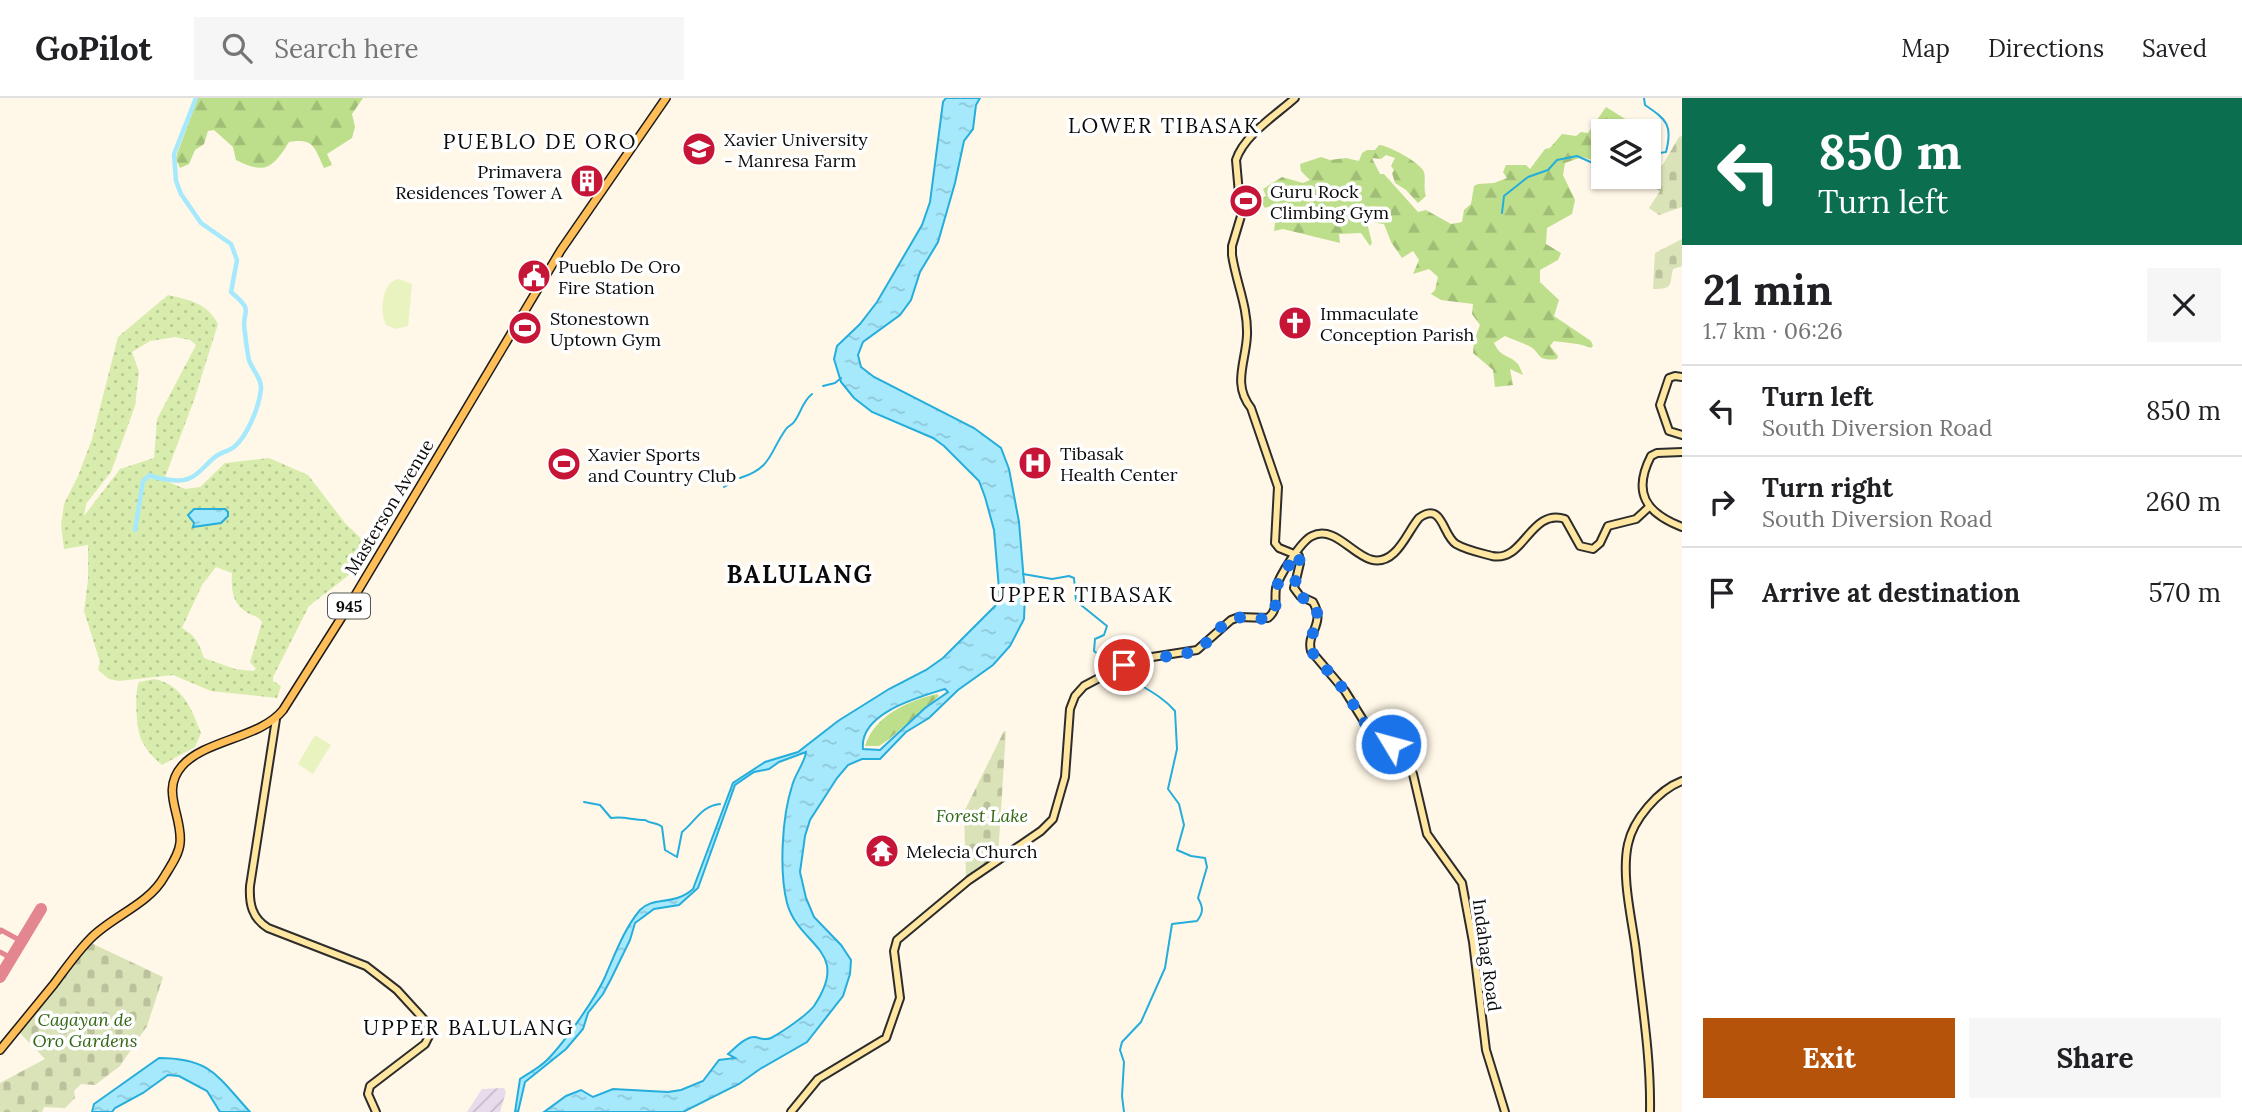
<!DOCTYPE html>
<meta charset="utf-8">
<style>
:root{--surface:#fff;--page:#f6f6f6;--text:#202124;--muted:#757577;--line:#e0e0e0;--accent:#b45309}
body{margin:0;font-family:Lora,serif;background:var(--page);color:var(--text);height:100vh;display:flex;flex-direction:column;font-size:26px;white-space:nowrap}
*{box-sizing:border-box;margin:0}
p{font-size:23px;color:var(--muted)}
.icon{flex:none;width:38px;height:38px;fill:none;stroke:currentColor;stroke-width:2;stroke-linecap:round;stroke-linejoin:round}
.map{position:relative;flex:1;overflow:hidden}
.drawer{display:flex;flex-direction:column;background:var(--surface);width:560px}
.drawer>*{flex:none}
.banner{background:#0b6e4f;color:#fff;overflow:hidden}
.tools{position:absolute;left:1591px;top:21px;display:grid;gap:14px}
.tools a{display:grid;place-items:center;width:70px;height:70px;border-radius:0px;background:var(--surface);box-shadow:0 2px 5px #0004;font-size:35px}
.pin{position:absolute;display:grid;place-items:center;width:60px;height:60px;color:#fff;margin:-30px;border:4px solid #fff;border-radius:50%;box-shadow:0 2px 7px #0007}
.me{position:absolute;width:77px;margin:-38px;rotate:307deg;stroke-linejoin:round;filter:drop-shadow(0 0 5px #0008)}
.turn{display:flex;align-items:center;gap:24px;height:147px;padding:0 21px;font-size:32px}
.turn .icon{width:91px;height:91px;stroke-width:2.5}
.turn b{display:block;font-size:49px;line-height:60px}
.round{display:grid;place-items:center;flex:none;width:74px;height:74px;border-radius:0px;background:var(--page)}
.overview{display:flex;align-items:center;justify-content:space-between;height:119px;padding:0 21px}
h1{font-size:42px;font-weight:700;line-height:52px}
.cta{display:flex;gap:14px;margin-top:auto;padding:14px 21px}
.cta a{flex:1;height:80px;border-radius:0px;background:var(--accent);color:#fff;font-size:28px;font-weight:700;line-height:80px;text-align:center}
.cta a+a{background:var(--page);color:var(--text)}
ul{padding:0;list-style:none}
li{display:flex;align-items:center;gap:21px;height:91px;padding:0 21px;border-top:2px solid var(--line)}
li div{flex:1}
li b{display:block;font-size:26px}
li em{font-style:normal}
header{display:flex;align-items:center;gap:42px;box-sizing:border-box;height:98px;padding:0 35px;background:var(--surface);border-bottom:2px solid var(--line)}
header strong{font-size:33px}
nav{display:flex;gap:38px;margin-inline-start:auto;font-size:24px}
.search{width:490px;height:63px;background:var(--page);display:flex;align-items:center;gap:18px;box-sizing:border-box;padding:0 24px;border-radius:0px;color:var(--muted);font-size:26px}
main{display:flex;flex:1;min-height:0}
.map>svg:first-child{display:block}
.industrial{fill:url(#industrial-furrows)}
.green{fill:url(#green-dots);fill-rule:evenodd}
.forest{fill:url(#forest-firs)}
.cemetery{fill:url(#cemetery-stones)}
.pitch{fill:#e9f3c0}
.water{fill:url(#water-ripples);stroke:#25addb;stroke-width:2;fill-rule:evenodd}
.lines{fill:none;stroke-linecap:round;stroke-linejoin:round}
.stream{stroke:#25addb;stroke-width:2}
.river{stroke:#a6e9fd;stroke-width:4.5}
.taxiway{stroke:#e38690;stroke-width:5}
.runway{stroke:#e38690;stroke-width:12}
.secondary-casing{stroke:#2c2c2c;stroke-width:10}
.primary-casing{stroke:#1b1b1b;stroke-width:10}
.secondary{stroke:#ffe7a2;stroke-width:6}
.primary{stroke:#ffbe57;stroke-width:7}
.route{stroke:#1a73e8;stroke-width:12;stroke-dasharray:0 21.6}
.labels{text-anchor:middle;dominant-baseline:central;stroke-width:7;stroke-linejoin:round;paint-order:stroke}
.shield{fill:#fff;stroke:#545454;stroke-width:2}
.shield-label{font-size:16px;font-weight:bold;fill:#0a0a0a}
.poi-label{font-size:18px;fill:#0a0a0a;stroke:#fff;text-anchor:start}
.street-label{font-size:18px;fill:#0a0a0a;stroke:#fff}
.park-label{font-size:18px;font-style:italic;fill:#326715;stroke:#fff}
.quarter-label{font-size:21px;letter-spacing:2px;fill:#0a0a0a;stroke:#fff}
.district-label{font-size:24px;font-weight:bold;letter-spacing:2px;fill:#0a0a0a;stroke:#fff}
</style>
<header>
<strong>GoPilot</strong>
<div class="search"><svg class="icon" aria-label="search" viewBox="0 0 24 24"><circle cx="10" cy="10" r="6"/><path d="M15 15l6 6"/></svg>Search here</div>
<nav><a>Map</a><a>Directions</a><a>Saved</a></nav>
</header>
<main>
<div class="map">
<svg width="1682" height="1014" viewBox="0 0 1682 1014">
<defs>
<pattern id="industrial-furrows" width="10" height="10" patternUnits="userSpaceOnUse" patternTransform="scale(1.75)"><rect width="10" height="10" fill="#e7dceb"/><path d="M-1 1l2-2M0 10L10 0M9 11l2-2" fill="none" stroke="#c5bbc8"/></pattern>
<pattern id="green-dots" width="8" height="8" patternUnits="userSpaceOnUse" patternTransform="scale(1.75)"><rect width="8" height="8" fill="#d8edad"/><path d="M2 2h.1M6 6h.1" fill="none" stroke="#b8ca94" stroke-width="1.8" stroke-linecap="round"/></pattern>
<pattern id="forest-firs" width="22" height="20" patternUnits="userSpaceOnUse" patternTransform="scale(1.75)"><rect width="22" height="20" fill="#bddf8b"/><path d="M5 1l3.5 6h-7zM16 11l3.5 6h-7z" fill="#a1be77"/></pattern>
<pattern id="cemetery-stones" width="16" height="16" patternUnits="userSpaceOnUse" patternTransform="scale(1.75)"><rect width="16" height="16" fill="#dae2b7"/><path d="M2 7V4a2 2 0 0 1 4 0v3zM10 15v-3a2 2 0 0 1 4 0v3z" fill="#bac19c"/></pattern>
<pattern id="water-ripples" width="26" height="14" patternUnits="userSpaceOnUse" patternTransform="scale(1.75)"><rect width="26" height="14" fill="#a6e9fd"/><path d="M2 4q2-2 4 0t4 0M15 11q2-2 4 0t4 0" fill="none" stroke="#8ec6d8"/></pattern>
</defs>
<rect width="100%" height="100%" fill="#fff7e7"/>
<polygon class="industrial" points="504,990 506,994 500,1014 467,1014 482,991"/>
<g class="green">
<path d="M168 197C190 202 207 205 218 226L194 302 164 382 185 391 200 389 225 365 269 360 308 377 345 425 374 453 363 470 349 477 309 508 273 579V583L281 588 277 600 211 593 173 577 119 583 109 581 98 572 100 564 84 513 88 482V447L64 451 61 427 64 406 78 378 92 341 118 239ZM175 239 190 242 196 247 157 321 154 360 120 371 84 418 86 406 111 374 135 308 139 274 132 254 150 243ZM216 469 232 475C231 491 232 506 248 515 254 519 257 517 262 524L250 564 256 571 253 573 235 571 204 560C199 545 196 538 182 530L202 487Z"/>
<path d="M154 581C183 587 191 610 201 635L195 649 162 667C155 661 147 653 143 645 136 635 134 595 139 584Z"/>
</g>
<g class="forest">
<path d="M198 0H363L352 16 355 29 352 40 327 56 332 67 324 70C314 49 314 40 289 44 273 70 265 77 236 62L233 49 214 32 208 33 204 46 195 52 189 66 180 70 176 61 177 56Z"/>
<path d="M1606 9 1627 22 1623 33H1603V60L1599 64 1582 59 1565 65 1563 77 1575 102 1572 116 1547 130 1546 146 1561 155 1558 162 1540 172V184L1559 202 1554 218 1591 243 1593 248 1591 250C1579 245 1567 245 1554 243L1550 248 1558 258 1557 261C1534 264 1542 253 1527 247 1520 244 1512 241 1505 238L1494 245C1501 260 1508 256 1517 265 1520 268 1521 273 1523 277L1510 271 1513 287 1495 289 1493 272 1473 255 1474 243 1480 227 1472 216 1473 206 1441 202 1431 196 1435 192 1438 179 1429 171 1413 176 1419 162 1413 153 1402 160 1391 144 1384 126C1376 125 1371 125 1368 117H1365L1372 145 1370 148 1361 135 1339 136 1340 145 1283 131 1274 133 1275 125 1282 121V113L1277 112V106L1265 110 1260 102 1266 98 1263 91 1282 79 1303 85 1310 82 1301 73 1300 66 1321 59 1330 62 1346 60 1359 63 1362 55 1367 52H1375L1379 47C1388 47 1421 65 1424 74 1426 82 1423 90 1426 98L1418 105 1406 92 1395 85 1392 75 1394 72 1391 68 1395 60 1386 57 1381 61 1372 60 1380 76H1384L1418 114 1426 112 1451 126 1462 124 1464 112 1471 106 1474 88 1478 86 1494 85 1507 80 1503 74 1506 67H1526L1530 71 1545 51 1550 50 1562 36 1576 38 1581 34 1588 35Z"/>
<path d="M937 596 939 598 888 642 879 648H865C874 618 909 602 937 596Z"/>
</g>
<g class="cemetery">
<polygon points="1682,38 1682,109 1659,117 1649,110 1660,93 1635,79 1648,79 1649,65 1662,68 1679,39"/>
<path d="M1682 141V168L1673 171C1669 187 1674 191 1653 191L1655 155Z"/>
<polygon points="1004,633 1006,633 998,758 966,779 964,714"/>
<polygon points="91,845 163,879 147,928 120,968 95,987 81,986 74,993 75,1000 65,1010 44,1009 42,1014 0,1014 0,985 45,961 19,934"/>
</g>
<g class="pitch">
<path d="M399 181 412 186 408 228 396 231 386 227C379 214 382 183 399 181Z"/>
<polygon points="315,637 331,647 313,676 298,666"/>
</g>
<g class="water">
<path d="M946 0H980L976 7 973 31 964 43 955 85 938 144 920 174 911 202 900 217 863 244 858 257 861 269 874 279 974 330 1001 350 1009 371 1019 424 1025 496 1024 521 1010 548 993 567 958 592 929 620 906 634 880 661H862L848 667 837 680 810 722 805 738 800 774 806 800 814 819 841 847 851 862 850 876 843 898 807 944 760 971 739 986 683 1014H544L566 998 581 992 593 999 613 991 668 994 681 992 703 983 719 962 735 960 728 956C735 950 746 938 755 939 761 940 764 943 771 940 782 934 806 918 814 908 852 851 799 849 787 805 779 773 782 719 792 688 795 676 805 664 806 654L779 664 769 671 754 674 735 687 698 790 679 807 654 811 635 825 630 842 611 881 603 896 588 915 583 931 566 951 525 984 518 1014H515L520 981C529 975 539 970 547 962 564 945 595 901 605 879 615 856 624 831 640 812 653 798 674 808 693 791L733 685 765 664 798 654 838 623 889 591 926 572 943 560 1000 503 994 432 985 399 979 383 944 348 933 340 872 314 854 300 841 284 834 261 837 248 860 226 877 204 922 127 930 104 943 4ZM945 591 948 594 925 610 880 652 863 651C859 615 919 599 945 591Z"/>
<polygon points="194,411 225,411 228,414 228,418 221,425 193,429 194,425 188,417"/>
<path d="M159 960C211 960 218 979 250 1014H220L207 993 179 978 168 977 143 995 115 1010 112 1014H92L94 1006Z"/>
</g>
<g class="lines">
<g class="stream">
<path d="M1644 0 1645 7C1667 22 1673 27 1666 54L1648 57"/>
<polyline points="1502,115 1504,98 1528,79 1548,72 1557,62 1577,58 1595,66 1603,65"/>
<polyline points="823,288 835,285 841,280"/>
<path d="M740 380C772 370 769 355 786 331 788 328 792 327 794 324 801 315 802 304 812 296"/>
<polyline points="724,389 736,382"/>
<polyline points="1023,476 1052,481 1069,478 1074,480 1076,503 1107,528 1104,537 1095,541 1094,553 1114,569"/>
<path d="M1118 572C1136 587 1160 595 1175 613L1177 651 1168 691 1179 706 1184 727 1177 752 1191 758 1205 760 1207 769 1198 800C1203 809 1204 814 1197 823L1172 826 1165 870 1141 924 1122 944 1120 952 1124 964 1122 998 1124 1014"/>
<path d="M584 704 600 707 611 720C624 718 632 722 645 722 650 726 657 724 662 729L665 752 677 759 682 734C696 723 701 708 720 706"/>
</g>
<path class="river" d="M135 432 143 383 150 377C157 381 163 381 171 382 195 385 199 372 215 359 221 354 229 353 234 349 248 337 259 309 261 291 262 280 252 272 249 262 247 253 246 244 245 235 240 210 257 216 231 194L237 162 231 146 201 125 181 96 176 83 174 56 196 0"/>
<g class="taxiway">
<polyline points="0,834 1,832 21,843"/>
<polyline points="0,854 11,860"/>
</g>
<polyline class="runway" points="0,879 41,811"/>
<defs>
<g id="secondary">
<path d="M1295 0C1276 17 1244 37 1236 62L1241 118 1232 148V157C1236 184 1248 209 1247 237 1246 264 1232 286 1251 310L1278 389 1275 445 1279 450 1299 458 1300 465 1294 490 1300 498 1313 504C1326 527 1306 534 1311 553L1345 593 1373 638 1391 646 1408 667 1413 676 1427 736 1462 785 1473 844 1486 952 1505 1014"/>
<polyline points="1682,279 1675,278 1669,280 1660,307 1669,333 1682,337"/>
<path d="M1682 354 1657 355 1651 358C1632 395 1646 415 1682 429"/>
<path d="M276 621 250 788C249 806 252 820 268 830L366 868 397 892 430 928V936L425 946 370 988 368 996 376 1014"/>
<path d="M791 1014 818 981 886 940 900 900 894 853 897 842 969 782 1041 733 1053 721 1065 679 1070 611 1075 598 1084 588 1133 562 1197 552 1231 522 1239 519 1268 520C1279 511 1274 502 1276 490 1279 478 1301 443 1312 438 1342 423 1364 483 1394 455 1404 446 1410 431 1419 420 1443 403 1442 437 1456 446 1466 452 1481 455 1492 458 1524 465 1530 410 1565 421L1580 448 1593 451 1600 445 1608 428 1636 421 1649 409"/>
<path d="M1650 1014C1651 960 1642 906 1636 853 1632 821 1621 778 1628 746 1633 722 1658 692 1682 683"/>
</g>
<path id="primary" d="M0 952C18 930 36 908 54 886 66 870 77 854 91 840 113 818 149 806 164 779 170 769 179 757 180 745 183 718 160 693 182 668 204 642 261 640 283 612L350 506 561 152 666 0"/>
</defs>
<use href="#secondary" class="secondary-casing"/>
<use href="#primary" class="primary-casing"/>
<use href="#secondary" class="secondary"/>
<use href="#primary" class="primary"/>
</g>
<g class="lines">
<path class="route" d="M1124 567C1146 556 1171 562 1193 553 1210 547 1216 529 1231 522 1242 516 1256 523 1268 520L1275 512 1278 485 1296 456 1300 459 1294 491 1300 499 1313 504C1326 527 1306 534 1311 553L1345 593 1373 638 1391 646"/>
</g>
<defs>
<symbol id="university-disc" viewBox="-11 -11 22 22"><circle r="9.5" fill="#c71538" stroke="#fff"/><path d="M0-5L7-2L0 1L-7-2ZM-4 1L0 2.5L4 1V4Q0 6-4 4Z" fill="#fff"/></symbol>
<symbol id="building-disc" viewBox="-11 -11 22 22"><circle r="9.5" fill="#c71538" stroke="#fff"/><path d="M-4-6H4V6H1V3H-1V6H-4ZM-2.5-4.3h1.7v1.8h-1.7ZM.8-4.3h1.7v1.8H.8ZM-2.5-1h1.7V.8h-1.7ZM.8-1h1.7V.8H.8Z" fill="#fff"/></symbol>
<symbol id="stadium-disc" viewBox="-11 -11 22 22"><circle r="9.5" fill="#c71538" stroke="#fff"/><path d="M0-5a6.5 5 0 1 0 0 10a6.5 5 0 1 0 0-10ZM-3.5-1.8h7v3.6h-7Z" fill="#fff"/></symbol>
<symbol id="civic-disc" viewBox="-11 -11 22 22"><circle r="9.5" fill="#c71538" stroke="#fff"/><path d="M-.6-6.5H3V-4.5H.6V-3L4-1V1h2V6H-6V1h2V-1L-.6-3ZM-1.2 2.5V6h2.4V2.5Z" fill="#fff"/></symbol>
<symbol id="church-disc" viewBox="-11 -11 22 22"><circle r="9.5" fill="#c71538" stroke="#fff"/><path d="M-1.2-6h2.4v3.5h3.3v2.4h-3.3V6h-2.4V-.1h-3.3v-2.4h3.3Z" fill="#fff"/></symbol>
<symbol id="hospital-disc" viewBox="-11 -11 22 22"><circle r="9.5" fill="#c71538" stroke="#fff"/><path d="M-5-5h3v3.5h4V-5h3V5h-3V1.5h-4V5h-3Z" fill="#fff"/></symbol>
<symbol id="temple-disc" viewBox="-11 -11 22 22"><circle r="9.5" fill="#c71538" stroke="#fff"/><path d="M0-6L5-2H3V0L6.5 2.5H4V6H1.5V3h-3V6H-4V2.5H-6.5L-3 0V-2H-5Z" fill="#fff"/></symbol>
</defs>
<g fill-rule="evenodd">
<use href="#university-disc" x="680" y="32" width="38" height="38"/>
<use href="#building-disc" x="568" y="64" width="38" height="38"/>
<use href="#stadium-disc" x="1227" y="84" width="38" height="38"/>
<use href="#civic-disc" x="515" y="159" width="38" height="38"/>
<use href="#church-disc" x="1276" y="206" width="38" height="38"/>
<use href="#stadium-disc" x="506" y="211" width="38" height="38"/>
<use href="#hospital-disc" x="1016" y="346" width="38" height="38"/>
<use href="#stadium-disc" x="545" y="347" width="38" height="38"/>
<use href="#temple-disc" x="863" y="734" width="38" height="38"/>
</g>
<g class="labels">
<rect class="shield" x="328" y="495.5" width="42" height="25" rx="5"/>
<g class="shield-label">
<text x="349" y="508">945</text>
</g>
<g class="poi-label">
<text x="724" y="41">Xavier University<tspan x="724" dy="21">- Manresa Farm</tspan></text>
<text x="562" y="73" text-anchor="end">Primavera<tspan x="562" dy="21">Residences Tower A</tspan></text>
<text x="1270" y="93">Guru Rock<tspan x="1270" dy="21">Climbing Gym</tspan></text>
<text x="558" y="168">Pueblo De Oro<tspan x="558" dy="21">Fire Station</tspan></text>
<text x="1320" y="215">Immaculate<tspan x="1320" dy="21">Conception Parish</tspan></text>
<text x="550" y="220">Stonestown<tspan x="550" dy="21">Uptown Gym</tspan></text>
<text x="1060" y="355">Tibasak<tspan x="1060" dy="21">Health Center</tspan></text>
<text x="588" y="356">Xavier Sports<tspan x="588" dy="21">and Country Club</tspan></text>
<text x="906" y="753">Melecia Church</text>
</g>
<g class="street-label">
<text transform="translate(389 409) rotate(-59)">Masterson Avenue</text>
<text transform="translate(1487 857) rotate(82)">Indahag Road</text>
</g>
<g class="park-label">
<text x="982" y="717">Forest Lake</text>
<text x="85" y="921">Cagayan de<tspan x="85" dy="21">Oro Gardens</tspan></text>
</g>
<g class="quarter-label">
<text x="1164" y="27">LOWER TIBASAK</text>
<text x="540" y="43">PUEBLO DE ORO</text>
<text x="1082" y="496">UPPER TIBASAK</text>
<text x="469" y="929">UPPER BALULANG</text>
</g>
<g class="district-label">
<text x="800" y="476">BALULANG</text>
</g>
</g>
</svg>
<div class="tools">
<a><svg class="icon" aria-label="layers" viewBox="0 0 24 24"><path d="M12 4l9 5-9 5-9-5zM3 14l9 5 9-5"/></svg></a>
</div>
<div class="pin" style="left:1124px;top:567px;background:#d93025"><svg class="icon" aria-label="arrive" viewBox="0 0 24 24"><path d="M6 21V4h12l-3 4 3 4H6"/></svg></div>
<svg class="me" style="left:1391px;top:646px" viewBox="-20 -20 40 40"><circle r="17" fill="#1a73e8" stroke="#fff" stroke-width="3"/><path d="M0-11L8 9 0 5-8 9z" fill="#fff"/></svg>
</div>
<section class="drawer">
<div class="banner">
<div class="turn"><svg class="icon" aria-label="left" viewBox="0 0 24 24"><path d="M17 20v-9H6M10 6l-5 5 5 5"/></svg><div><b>850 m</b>Turn left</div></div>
</div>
<div class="overview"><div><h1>21 min</h1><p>1.7 km · 06:26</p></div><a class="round"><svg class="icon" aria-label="close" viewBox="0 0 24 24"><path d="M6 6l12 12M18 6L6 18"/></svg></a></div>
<ul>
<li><svg class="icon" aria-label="left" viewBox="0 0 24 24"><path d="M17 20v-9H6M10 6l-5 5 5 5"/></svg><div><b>Turn left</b><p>South Diversion Road</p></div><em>850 m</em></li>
<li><svg class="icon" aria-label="right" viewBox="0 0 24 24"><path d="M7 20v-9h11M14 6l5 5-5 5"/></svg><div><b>Turn right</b><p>South Diversion Road</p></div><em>260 m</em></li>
<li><svg class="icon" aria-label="arrive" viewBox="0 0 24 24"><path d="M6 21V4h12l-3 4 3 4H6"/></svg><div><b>Arrive at destination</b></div><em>570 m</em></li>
</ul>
<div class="cta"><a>Exit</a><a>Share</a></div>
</section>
</main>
